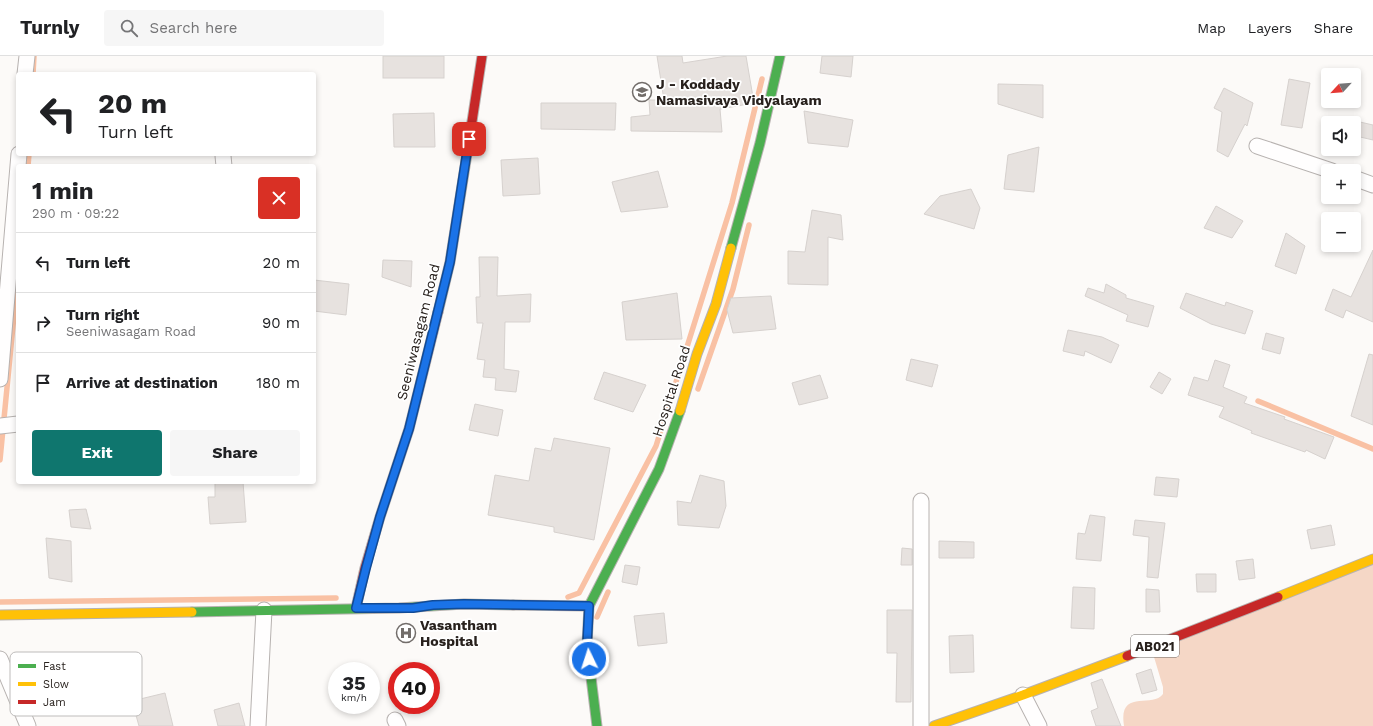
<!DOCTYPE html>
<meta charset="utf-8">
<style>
:root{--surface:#fff;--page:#f6f6f6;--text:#202124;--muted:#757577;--line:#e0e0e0;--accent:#0f766e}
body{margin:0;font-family:"Work Sans",sans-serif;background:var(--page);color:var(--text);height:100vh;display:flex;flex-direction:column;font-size:15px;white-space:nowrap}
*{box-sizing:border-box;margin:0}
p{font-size:13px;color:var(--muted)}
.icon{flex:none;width:22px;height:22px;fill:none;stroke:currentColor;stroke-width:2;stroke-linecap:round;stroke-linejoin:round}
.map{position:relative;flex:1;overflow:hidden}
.details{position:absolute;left:16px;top:108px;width:300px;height:320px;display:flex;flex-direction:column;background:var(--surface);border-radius:4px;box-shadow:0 2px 6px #0003}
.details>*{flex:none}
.top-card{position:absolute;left:16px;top:16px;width:300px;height:84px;border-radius:4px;box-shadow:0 2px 6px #0003;background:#fff;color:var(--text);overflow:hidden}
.needle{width:26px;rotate:244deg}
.tools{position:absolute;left:1321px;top:12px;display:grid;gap:8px}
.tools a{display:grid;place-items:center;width:40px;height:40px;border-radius:4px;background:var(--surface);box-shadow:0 2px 6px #0003;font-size:20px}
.speed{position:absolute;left:328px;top:606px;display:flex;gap:8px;font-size:20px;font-weight:700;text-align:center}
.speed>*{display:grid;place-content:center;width:52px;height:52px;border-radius:50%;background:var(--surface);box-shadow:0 2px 6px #0003;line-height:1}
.speed small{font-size:10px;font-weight:400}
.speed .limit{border:6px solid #d22;background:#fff;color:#111}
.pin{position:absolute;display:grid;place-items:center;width:34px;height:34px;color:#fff;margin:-17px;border-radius:8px;box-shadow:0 2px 6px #0006}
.me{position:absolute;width:44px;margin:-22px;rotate:356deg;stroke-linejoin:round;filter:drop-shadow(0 0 3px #0008)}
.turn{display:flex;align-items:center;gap:14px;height:84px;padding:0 16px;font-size:18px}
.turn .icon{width:52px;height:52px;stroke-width:2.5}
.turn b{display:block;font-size:28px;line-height:34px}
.round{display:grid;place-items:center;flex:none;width:42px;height:42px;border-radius:4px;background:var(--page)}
.headline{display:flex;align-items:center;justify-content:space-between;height:68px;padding:0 16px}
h1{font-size:24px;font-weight:700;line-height:30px}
.button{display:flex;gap:8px;margin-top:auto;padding:8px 16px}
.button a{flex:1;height:46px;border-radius:4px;background:var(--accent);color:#fff;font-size:16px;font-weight:700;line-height:46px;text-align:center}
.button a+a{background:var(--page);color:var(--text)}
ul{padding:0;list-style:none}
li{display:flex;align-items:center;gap:12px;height:60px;padding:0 16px;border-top:1px solid var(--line)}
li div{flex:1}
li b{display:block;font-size:15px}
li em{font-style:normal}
header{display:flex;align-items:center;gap:24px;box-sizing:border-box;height:56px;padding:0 20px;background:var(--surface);border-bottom:1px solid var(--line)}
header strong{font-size:19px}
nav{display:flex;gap:22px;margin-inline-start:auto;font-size:14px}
.search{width:280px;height:36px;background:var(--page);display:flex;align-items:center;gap:10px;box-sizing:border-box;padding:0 14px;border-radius:4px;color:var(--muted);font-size:15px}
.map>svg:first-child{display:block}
.green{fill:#f5d7c6}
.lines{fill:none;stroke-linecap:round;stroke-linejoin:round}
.stream{stroke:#f9c1a4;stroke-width:5.5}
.building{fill:#e7e2df;stroke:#d6d1ce}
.street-casing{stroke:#b7b2b0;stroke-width:17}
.fast-casing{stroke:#b7b2b0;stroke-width:11}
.slow-casing{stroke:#b7b2b0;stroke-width:11}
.jam-casing{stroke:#b7b2b0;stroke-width:11}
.street{stroke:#fffefe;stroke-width:15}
.fast{stroke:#4caf50;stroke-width:9}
.slow{stroke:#ffc107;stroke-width:9}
.jam{stroke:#c62828;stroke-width:9}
.route-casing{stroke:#114b97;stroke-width:10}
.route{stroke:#1a73e8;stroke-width:7}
.labels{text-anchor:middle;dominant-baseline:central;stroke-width:3.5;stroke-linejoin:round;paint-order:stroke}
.shield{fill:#fff;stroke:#686461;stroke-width:1}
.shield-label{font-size:13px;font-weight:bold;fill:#28211d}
.poi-label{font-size:14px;font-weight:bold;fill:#28211d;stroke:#fff;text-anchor:start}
.street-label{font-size:14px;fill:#28211d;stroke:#fff}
.key{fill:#fff;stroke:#bebcbb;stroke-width:1}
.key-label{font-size:11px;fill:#28211d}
</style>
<header>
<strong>Turnly</strong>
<div class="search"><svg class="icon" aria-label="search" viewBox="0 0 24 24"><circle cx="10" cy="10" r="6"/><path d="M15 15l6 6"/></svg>Search here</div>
<nav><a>Map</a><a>Layers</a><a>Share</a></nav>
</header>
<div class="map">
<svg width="1373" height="670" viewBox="0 0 1373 670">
<rect width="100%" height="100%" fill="#fcfaf8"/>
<path class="green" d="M1373 503V670H1124C1118 632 1152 653 1163 638V631L1151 591Z"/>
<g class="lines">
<g class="stream">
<polyline points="33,18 34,0"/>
<polyline points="28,110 29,98"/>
<polyline points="698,333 733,233 749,169"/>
<polyline points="1258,345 1373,393"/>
<polyline points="0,404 18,218"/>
<polyline points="568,541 579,537 656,390 732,147 762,23"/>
<polyline points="0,546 336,542"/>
<polyline points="597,561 608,536"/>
</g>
</g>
<g class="building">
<rect x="383" y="0" width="61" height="22"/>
<polygon points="657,0 682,0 683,7 727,0 746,0 754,47 720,53 722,76 631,75 631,61 650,59 649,44 664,44"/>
<polygon points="822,0 853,0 851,21 820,17"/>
<polygon points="1289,23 1310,27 1302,72 1281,69"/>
<polygon points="998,28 1043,29 1043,62 998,48"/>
<polygon points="1224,32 1253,47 1247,70 1245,68 1228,101 1217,95 1222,56 1214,52"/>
<polygon points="541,47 616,47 615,74 541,73"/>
<polygon points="804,55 853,64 848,91 808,87"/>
<polygon points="434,57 435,91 394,91 393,58"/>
<polygon points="1360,66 1373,69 1373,84 1356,80"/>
<polygon points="1039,91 1034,136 1004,133 1008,99"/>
<polygon points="538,102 540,138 503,140 501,104"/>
<polygon points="658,115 668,151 621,156 612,126"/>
<polygon points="971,133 980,152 974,173 924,158 940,140"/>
<polygon points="1216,150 1243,165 1232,182 1204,172"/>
<polygon points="812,154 841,159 843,184 828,181 828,229 788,228 788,195 805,196"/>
<polygon points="1286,177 1305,190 1296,218 1275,210"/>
<polygon points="1373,194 1373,266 1346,254 1343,262 1325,254 1333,233 1351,241"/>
<polygon points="479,201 498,201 497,240 531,238 530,266 505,266 504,313 519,315 516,336 495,334 496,322 483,321 485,304 477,303 483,267 477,267 476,241 480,241"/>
<polygon points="383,204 412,205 411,231 382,221"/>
<polygon points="314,224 349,228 346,259 314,255"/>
<polygon points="1106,228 1126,239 1126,242 1154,250 1148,271 1126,265 1128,259 1085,240 1088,232 1104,237"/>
<polygon points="677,237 682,283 626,284 622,246"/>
<polygon points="1186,237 1225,250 1226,246 1253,255 1245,278 1211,268 1180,252"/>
<polygon points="771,240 776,273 733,277 727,254 731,242"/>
<polygon points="1068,274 1102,281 1119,289 1111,307 1085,295 1084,300 1063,295"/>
<polygon points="1266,277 1284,282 1280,298 1262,293"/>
<polygon points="1369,298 1373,299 1373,369 1351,360"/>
<polygon points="911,303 938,309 932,331 906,324"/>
<polygon points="1215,304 1230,309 1223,331 1247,341 1244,347 1285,361 1284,363 1334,381 1325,403 1306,394 1305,396 1251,377 1252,375 1219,361 1224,351 1188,339 1194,321 1208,325"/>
<polygon points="604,316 646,329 633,356 594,343"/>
<polygon points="1159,316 1171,323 1162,338 1150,331"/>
<polygon points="820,319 828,342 799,349 792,327"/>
<polygon points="475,348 503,354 498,380 469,374"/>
<polygon points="554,382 610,392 594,484 554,476 554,471 488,459 495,419 529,425 535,392 551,395"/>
<polygon points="700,419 724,425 726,450 719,472 678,469 677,445 691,447"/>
<polygon points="1156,421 1179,423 1177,441 1154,439"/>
<polygon points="215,426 243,426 246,466 210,468 208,441 215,441"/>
<polygon points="86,453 91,473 71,471 69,454"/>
<polygon points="1090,459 1105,461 1101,505 1076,503 1078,477 1085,478"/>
<polygon points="1135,464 1165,467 1158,522 1147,521 1149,481 1133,479"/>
<polygon points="1331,469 1335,489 1311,493 1307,474"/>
<polygon points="46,482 71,485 72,526 49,522"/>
<polygon points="939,485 974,486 974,502 939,502"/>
<polygon points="902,492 912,493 912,509 901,509"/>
<polygon points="1253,503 1255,522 1239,524 1236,505"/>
<polygon points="625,509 640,511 637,529 622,526"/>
<polygon points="1196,518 1216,518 1216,536 1197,536"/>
<polygon points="1073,531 1095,532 1094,573 1071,572"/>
<polygon points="1146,533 1159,534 1160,556 1146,556"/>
<polygon points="887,554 912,554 911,646 896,646 897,597 887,597"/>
<polygon points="664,557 667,587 638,590 634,560"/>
<polygon points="973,579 974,616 950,617 949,580"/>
<polygon points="1151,613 1157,634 1142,638 1136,618"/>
<polygon points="1102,623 1121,670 1096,670 1091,655 1098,652 1091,627"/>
<polygon points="165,637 173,670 139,670 132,645"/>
<polygon points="239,647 245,670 218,670 214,654"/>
</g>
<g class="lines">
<defs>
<g id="street">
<polyline points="25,18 27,0"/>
<polyline points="1257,90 1332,115"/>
<polyline points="223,100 224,110"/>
<polyline points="1354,122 1373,129"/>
<polyline points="0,323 19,98"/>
<polyline points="0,370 18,368"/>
<polyline points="921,445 921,670"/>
<polyline points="0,603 28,670"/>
<polyline points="1023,639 1039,670"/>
<polyline points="395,664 398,670"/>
<polyline points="258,670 264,554"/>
</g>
<g id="fast">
<polyline points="731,192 760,87 780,0"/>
<polyline points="192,556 399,552 464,548 513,549"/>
<polyline points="597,670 587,589 589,550 659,413 680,355"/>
</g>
<g id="slow">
<polyline points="438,256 450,206 469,85"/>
<polyline points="680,355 697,298 716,248 731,192"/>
<polyline points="1278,541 1373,503"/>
<polyline points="0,559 192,556"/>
<polyline points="934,670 1023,639 1127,600"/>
</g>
<g id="jam">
<polyline points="469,85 482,0"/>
<polyline points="513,549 589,550"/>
<polyline points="356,552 365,512 380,461 409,373 438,256"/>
<polyline points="1127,600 1278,541"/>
</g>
</defs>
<use href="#street" class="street-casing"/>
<use href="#fast" class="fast-casing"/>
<use href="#slow" class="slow-casing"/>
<use href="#jam" class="jam-casing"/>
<use href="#street" class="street"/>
<use href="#fast" class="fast"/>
<use href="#slow" class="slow"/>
<use href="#jam" class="jam"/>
</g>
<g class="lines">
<defs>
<polyline id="route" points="469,83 450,206 409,373 380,461 366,512 356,552 413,552 433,549 464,548 589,550 587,589 589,603"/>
</defs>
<use href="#route" class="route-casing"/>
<use href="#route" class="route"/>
</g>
<defs>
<symbol id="school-ring" viewBox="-11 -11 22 22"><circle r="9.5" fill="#fff" stroke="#726d6a" stroke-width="1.5"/><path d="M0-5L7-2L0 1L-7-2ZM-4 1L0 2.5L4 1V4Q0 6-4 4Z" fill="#726d6a"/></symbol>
<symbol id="hospital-ring" viewBox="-11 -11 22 22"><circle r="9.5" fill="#fff" stroke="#726d6a" stroke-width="1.5"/><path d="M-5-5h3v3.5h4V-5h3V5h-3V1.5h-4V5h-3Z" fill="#726d6a"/></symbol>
</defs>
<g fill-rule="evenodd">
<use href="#school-ring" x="631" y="25" width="22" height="22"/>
<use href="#hospital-ring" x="395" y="566" width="22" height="22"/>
</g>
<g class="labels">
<rect class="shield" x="1131" y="579" width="48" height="22" rx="3"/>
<g class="shield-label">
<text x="1155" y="590">AB021</text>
</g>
<g class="poi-label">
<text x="656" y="28">J - Koddady<tspan x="656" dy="16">Namasivaya Vidyalayam</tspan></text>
<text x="420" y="569">Vasantham<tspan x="420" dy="16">Hospital</tspan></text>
</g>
<g class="street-label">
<text transform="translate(418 276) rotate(-76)">Seeniwasagam Road</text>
<text transform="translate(671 335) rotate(-72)">Hospital Road</text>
</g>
</g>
<rect x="10" y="596" width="132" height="64" rx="6" class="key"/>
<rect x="18" y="608" width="18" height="4" fill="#4caf50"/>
<rect x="18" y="626" width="18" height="4" fill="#ffc107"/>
<rect x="18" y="644" width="18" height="4" fill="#c62828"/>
<g class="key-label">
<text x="43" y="614">Fast</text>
<text x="43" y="632">Slow</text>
<text x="43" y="650">Jam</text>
</g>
</svg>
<div class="tools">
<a><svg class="needle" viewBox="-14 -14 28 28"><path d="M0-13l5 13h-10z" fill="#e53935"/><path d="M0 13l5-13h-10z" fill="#757577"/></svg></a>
<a><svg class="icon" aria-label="sound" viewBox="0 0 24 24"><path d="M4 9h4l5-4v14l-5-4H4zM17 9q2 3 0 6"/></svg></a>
<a>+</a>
<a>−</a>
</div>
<div class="speed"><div>35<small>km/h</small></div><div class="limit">40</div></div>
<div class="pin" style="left:469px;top:83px;background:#d93025"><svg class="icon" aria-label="arrive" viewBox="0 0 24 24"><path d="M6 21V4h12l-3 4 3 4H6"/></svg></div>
<svg class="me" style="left:589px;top:603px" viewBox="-20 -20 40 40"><circle r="17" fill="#1a73e8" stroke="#fff" stroke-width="3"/><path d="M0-11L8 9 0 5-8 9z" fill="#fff"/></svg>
<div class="top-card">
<div class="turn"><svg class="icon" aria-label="left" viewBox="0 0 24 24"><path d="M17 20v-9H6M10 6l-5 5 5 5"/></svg><div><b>20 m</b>Turn left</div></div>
</div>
<section class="details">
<div class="headline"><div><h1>1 min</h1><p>290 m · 09:22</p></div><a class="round" style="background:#d93025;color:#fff"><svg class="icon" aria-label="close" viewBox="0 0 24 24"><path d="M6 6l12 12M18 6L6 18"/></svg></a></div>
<ul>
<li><svg class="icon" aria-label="left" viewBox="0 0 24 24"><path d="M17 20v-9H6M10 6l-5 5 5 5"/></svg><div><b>Turn left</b></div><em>20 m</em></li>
<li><svg class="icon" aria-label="right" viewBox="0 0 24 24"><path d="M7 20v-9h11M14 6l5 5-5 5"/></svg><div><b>Turn right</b><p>Seeniwasagam Road</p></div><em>90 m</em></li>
<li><svg class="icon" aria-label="arrive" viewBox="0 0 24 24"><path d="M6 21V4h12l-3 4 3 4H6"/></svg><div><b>Arrive at destination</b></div><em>180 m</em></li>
</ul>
<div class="button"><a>Exit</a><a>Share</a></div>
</section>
</div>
